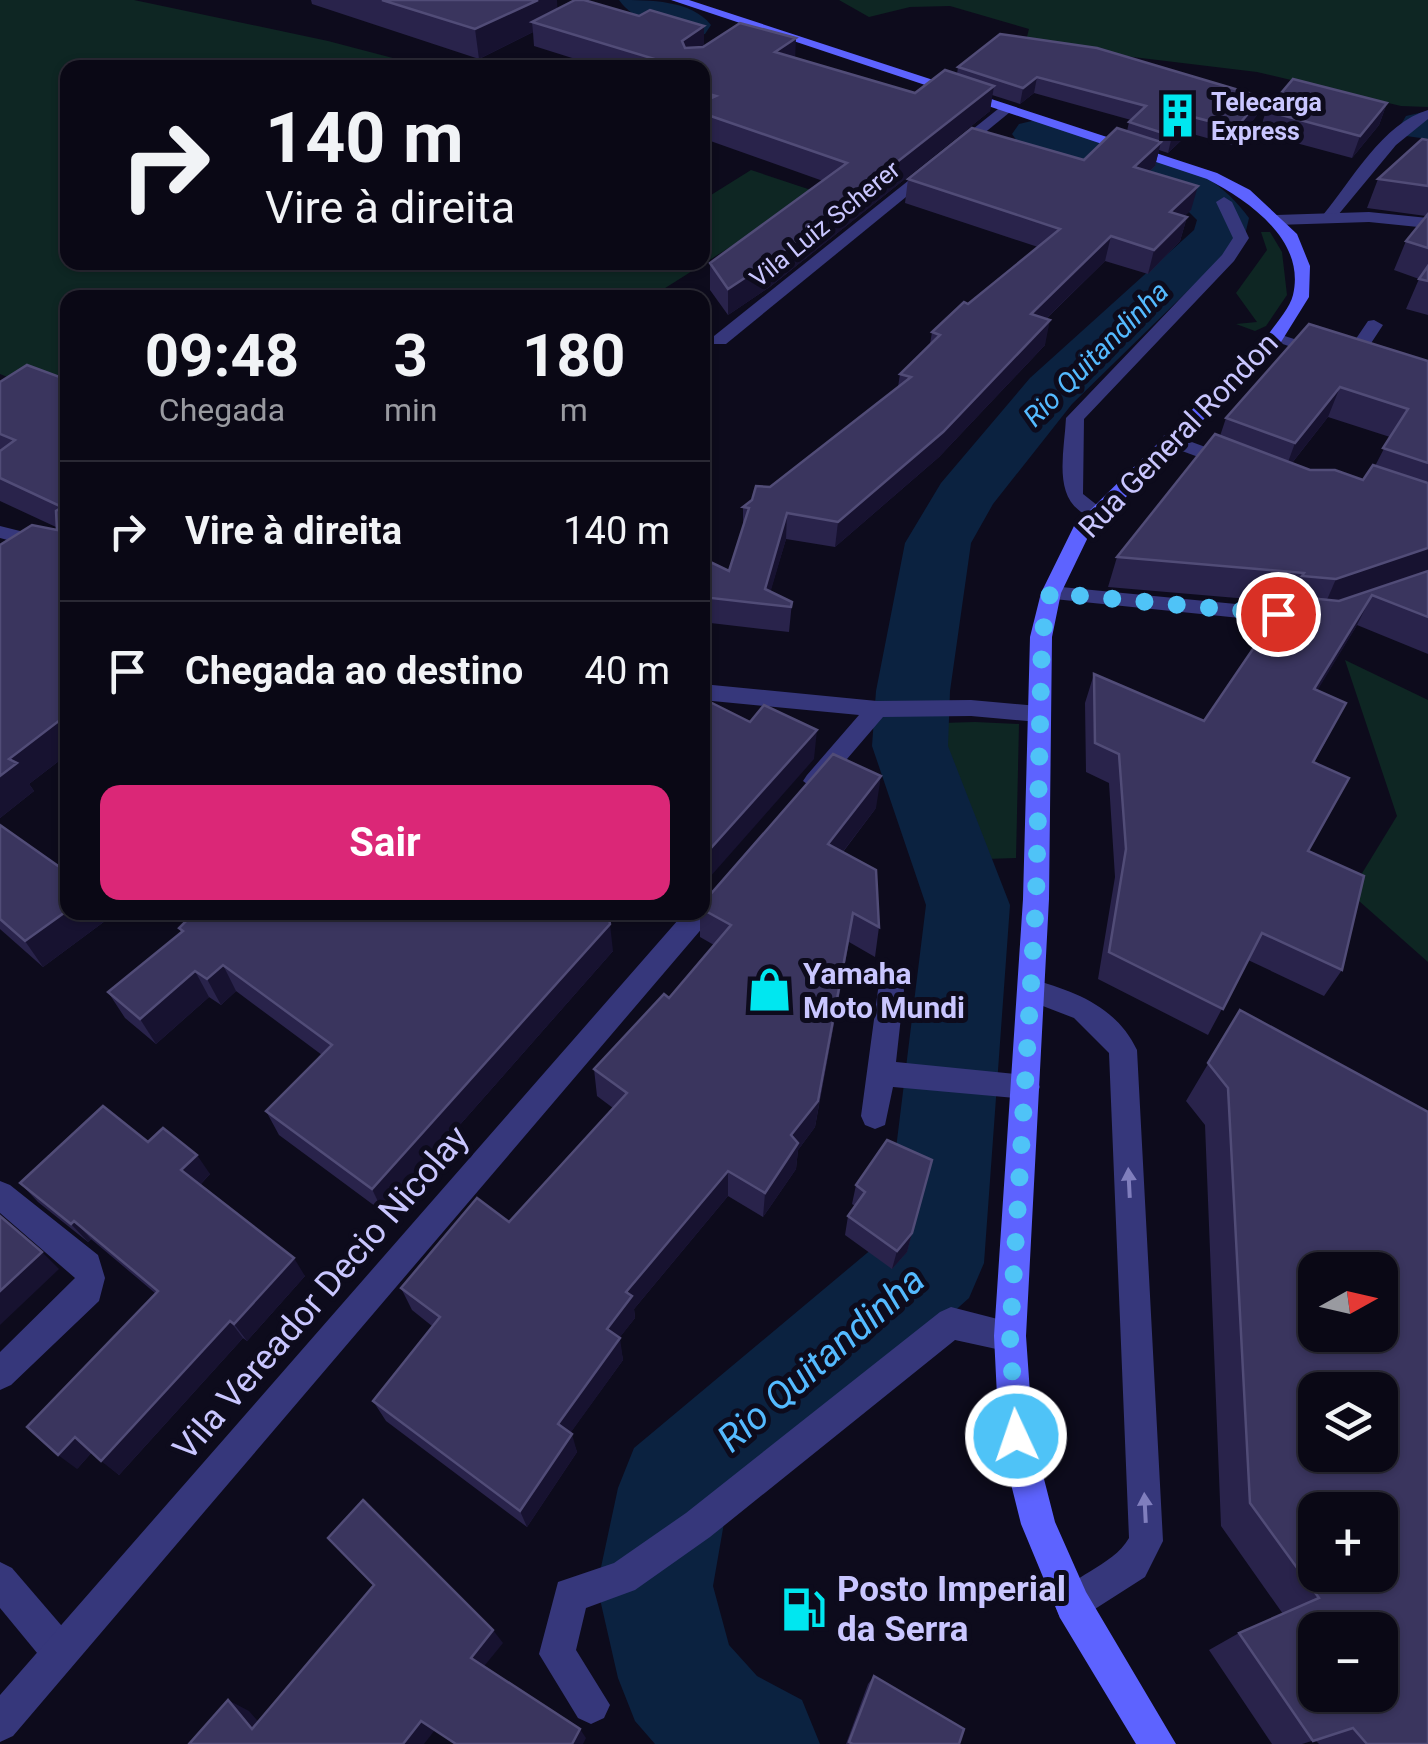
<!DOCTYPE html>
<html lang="pt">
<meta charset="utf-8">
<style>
:root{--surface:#0a0815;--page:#181622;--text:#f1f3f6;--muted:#999aa0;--line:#2a2934;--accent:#db2777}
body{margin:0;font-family:Roboto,sans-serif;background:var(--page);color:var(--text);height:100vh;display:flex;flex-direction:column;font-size:38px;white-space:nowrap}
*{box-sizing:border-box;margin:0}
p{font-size:32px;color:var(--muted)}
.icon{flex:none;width:55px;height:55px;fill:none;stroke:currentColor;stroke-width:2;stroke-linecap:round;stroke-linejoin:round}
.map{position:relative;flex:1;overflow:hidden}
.sheet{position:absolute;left:60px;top:290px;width:650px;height:630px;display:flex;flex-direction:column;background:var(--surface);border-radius:20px;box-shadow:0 2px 8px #0004,0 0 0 2px var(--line)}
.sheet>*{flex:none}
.banner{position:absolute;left:60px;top:60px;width:650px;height:210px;border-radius:20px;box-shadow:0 2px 8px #0004,0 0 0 2px var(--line);background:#0a0815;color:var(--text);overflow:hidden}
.needle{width:65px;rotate:82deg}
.fabs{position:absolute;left:1298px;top:1252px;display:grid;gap:20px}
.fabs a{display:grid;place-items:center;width:100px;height:100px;border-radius:20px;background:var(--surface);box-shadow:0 2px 8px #0004,0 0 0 2px var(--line);font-size:50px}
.pin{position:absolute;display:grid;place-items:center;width:85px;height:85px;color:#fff;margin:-42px;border:5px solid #fff;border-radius:50%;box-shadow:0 2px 10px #0007}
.me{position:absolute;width:110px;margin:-55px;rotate:357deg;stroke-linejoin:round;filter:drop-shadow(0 0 8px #0008)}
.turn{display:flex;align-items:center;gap:35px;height:210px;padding:0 40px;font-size:45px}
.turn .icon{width:130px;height:130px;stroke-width:2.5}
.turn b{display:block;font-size:70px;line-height:85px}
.eta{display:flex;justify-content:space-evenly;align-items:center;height:170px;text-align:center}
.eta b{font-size:60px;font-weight:700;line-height:70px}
.cta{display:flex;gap:20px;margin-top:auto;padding:20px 40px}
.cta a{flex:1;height:115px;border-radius:20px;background:var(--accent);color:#fff;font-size:40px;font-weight:700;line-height:115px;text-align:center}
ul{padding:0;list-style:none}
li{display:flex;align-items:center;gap:30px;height:140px;padding:0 40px;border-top:2px solid var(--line)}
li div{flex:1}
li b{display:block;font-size:38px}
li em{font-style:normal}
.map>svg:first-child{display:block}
.green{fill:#0e2623}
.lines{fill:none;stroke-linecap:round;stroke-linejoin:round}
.river{fill:#0b2240;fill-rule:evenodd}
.service{fill:#36377b;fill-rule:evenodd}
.minor{fill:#36377b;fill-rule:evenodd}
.tertiary{fill:#36377b;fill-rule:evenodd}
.secondary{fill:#5d63ff;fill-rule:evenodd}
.wall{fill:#29234b;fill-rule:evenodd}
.shaded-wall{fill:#171230}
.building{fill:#3a355e;stroke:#514c77;stroke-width:2.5;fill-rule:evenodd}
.oneway{fill:#807ebd}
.route{stroke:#4fc3f7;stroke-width:18;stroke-dasharray:0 32.4}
.labels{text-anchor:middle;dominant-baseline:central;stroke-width:10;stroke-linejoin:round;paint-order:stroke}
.far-poi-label{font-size:25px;font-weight:bold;fill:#c9c6ff;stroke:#0d0b1c;text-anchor:start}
.far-street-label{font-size:25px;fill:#c9c6ff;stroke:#0d0b1c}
.far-water-label{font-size:28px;font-style:italic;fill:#54baff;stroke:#0d0b1c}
.street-label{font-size:30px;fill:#c9c6ff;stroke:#0d0b1c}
.poi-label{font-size:30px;font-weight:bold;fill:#c9c6ff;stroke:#0d0b1c;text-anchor:start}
.near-street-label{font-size:35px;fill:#c9c6ff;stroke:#0d0b1c}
.near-poi-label{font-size:35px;font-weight:bold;fill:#c9c6ff;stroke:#0d0b1c;text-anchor:start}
.near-water-label{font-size:38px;font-style:italic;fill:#54baff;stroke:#0d0b1c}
</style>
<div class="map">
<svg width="1428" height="1744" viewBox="0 0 1428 1744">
<rect width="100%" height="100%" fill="#0d0b1c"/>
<g class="green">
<polygon points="0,0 134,0 328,41 427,67 68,68 68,262 702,262 703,200 751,170 817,192 651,297 466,297 447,288 429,298 68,298 67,401 0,374"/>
<polygon points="839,0 1428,0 1428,107 1401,106 1257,72 1025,44 1029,29 950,6 910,7 869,17"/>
<polygon points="1261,232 1270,232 1282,252 1287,295 1266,326 1255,331 1236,324 1257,322 1236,293 1267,250"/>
<polygon points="1345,660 1428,700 1428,962 1350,893 1397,816"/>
<polygon points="975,722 1019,724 1016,858 986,859 942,756 941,723"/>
</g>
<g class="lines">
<g class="river">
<path d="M619 0C650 0 691 0 711 25L705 34C679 40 634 22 619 0Z"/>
<polygon points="1428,111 1428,139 1406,136 1400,126 1406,116"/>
<path d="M1036 120C1108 138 1204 153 1249 218L1245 235 1072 404 993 504 971 543 950 691 948 746 1010 905 984 1263 969 1298 725 1517 713 1586 729 1645 757 1676 802 1700 820 1744H655L635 1721 618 1678 597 1586 618 1488 634 1448 885 1238 926 905 872 746 876 691 905 543 941 483 1030 378 1194 230 1197 220C1154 172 1078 162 1019 144L1012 134 1019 124Z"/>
</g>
<g class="service">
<polygon points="1003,105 1015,108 726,344 714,344 714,336"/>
<path d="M1224 197 1232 202 1249 238 1234 261 1084 419 1083 494 1107 513 1097 519C1050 506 1064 457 1066 418L1222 255 1233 238 1216 202Z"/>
<polygon points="1374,320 1383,325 1358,363 1345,366 1266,338 1275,333 1345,355 1368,321"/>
<polygon points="1170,434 1238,459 1241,463 1231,469 1163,444 1163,436"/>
<polygon points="1051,586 1309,611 1320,618 1309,625 1044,598 1041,593"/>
<polygon points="891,979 900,982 904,990 896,1062 1026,1075 1036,1078 1040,1087 1036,1096 1026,1099 893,1087 885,1125 875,1129 865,1125 861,1116 878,990 882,982"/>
<path d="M1031 979C1074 991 1116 1006 1137 1050L1163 1541 1145 1577 1073 1623 1060 1618 1055 1605C1068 1574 1112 1568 1129 1538L1109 1053 1074 1018 1022 998 1018 990 1022 982Z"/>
<polygon points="0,1181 10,1185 98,1255 105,1278 99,1301 11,1385 0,1390 0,1352 75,1278 0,1213"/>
<polygon points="951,1307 1021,1325 1026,1336 1021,1347 1010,1352 955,1340 710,1537 635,1590 586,1608 576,1650 610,1705 604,1718 591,1724 578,1718 539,1654 558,1582 614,1563 686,1513 940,1312"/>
<polygon points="0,1562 12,1568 73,1639 78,1652 73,1665 60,1670 47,1665 0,1608"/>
</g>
<g class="minor">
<path d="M1428 110V119L1396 145 1333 221H1323V215C1352 180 1383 123 1428 110Z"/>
<polygon points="0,526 68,543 68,556 0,538"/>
<polygon points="702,684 877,701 971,700 1038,706 1049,714 1038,722 971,716 883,717 823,787 815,790 803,781 807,775 859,715 702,700"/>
<polygon points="702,902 710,905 714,912 710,919 13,1736 0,1742 0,1695 685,912 702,912"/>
</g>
<polygon class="tertiary" points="1369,212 1428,218 1428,228 1369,222 1276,225 1268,220 1276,215"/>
<path class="secondary" d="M671 0H689L1217 173 1250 190 1297 234 1310 266 1309 297 1281 342 1090 533 1061 593 1052 637 1049 899 1026 1336 1033 1436 1055 1522 1086 1592 1176 1744H1136L1060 1618 1021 1524 999 1436 994 1336 1023 899 1030 637 1041 593 1074 526 1268 335C1276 323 1290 308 1293 295 1306 240 1249 201 1207 179Z"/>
</g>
<g class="wall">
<polygon points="311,0 557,0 557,9 704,47 795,58 915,93 957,74 958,67 1262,97 1258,114 1232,145 1189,133 1168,153 1159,150 1155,166 1149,172 1191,210 1184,216 1187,217 1180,241 1148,274 1105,261 1046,319 1045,345 939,457 835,547 786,539 770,592 792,602 789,632 702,622 702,558 729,571 743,528 743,507 898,387 900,374 930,344 932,332 1038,247 905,203 908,179 1084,160 1127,131 1129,122 1131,120 1034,93 1020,104 992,95 990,111 771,286 728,315 710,290 710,263 823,181 702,138 702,68 604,68 534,46 533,32 479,59 312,4"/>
<polygon points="1387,103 1379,125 1352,158 1259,133 1266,111"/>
<polygon points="1428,140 1428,315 1406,309 1419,279 1394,270 1406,241 1426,216 1367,208 1378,179"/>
<path d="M1428 361V654L1357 625 1317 690 1346 703 1314 763 1309 851 1342 970 1324 996 1248 960 1208 1035 1098 979 1115 877 1109 783 1086 772 1085 703 1094 674 1204 721 1285 602 1108 587 1117 557 1220 436 1226 418ZM1328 417 1390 437 1375 466 1363 480 1310 470 1292 463Z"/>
<polygon points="68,380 68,754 29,784 34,791 0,818 0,545 57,530 56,527 0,501 0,382"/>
<polygon points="876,808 843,852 879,927 875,957 849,942 815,1127 798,1150 796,1169 763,1217 728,1196 634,1309 635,1318 619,1338 623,1360 570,1433 577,1452 527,1527 386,1421 373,1401 432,1326 412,1310 401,1288 509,1222 613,1108 597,1096 594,1069 669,998 714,945 700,937 700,912 702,912 702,904"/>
<polygon points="0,825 109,918 43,967 0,929"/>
<polygon points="657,912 680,912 672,921"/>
<polygon points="179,928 613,951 383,1212 279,1135 266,1111 322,1055 236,991 221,1005 209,997 156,1044 125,1018 108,992 181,932"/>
<polygon points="1240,1010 1428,1744 1319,1744 1315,1740 1302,1744 1272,1744 1209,1650 1239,1633 1283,1614 1221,1526 1205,1125 1186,1101"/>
<polygon points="148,1142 210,1174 200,1185 305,1276 247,1341 243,1338 119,1475 92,1452 77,1469 155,1293 91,1239 88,1242 38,1202 20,1183"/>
<polygon points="856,1185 912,1233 907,1252 892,1269 845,1235 848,1216 855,1206 852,1204"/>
<polygon points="874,1676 959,1744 846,1744 868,1684"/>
</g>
<g class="shaded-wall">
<polygon points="538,0 557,0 558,20 532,22 533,32 479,59 475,29"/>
<polygon points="704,26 704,49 683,65 682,41"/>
<polygon points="796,38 795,62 775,52"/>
<polygon points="1037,77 1034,93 1020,104 1023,88"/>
<polygon points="994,86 990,111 771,286 728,315 728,289"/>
<polygon points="1262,97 1258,114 1232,145 1236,128"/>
<polygon points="1387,103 1379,125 1352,158 1360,136"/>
<polygon points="1193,117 1189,133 1168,153 1172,136"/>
<polygon points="1161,142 1155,166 1129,191 1134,167"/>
<polygon points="1198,186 1191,210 1164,236 1170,212"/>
<polygon points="1187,217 1180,241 1148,274 1154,250"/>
<polygon points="1111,236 1105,261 1026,338 1031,314"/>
<polygon points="1050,320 1045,345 939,457 835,547 838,522"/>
<polygon points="1340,387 1328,417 1284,473 1295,443"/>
<polygon points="787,513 786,539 767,604 765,589"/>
<polygon points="1428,548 1428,571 1323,609 1336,579"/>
<polygon points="1372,595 1357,625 1300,719 1314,689"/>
<polygon points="68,714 68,754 29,784 34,791 0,818 0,776 9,759"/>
<polygon points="817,730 814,759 702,886 702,858"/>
<polygon points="881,776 876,808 825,875 828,844"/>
<polygon points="68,910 68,912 106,912 109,918 43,967 25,941"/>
<polygon points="672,912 680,912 672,921"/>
<polygon points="853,913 815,1127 798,1150 796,1169 763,1217 765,1193 791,1135"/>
<polygon points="610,924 613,951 383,1212 372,1189"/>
<polygon points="223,965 236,991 221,1005 207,979"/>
<polygon points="195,971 209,997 156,1044 140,1019"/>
<polygon points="197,1155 210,1174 195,1190 181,1170"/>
<polygon points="728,1171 728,1196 634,1309 635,1318 610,1350 607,1329 626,1292"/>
<polygon points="74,1221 91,1239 88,1242 71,1224"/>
<polygon points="912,1233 907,1252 892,1269 897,1251"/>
<polygon points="42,1252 59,1269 0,1325 0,1291"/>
<polygon points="294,1258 305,1276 247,1341 234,1324"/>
<polygon points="230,1321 243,1338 119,1475 101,1461"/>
<polygon points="620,1338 623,1360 564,1442 558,1424"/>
<polygon points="572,1434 577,1452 527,1527 520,1511"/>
<polygon points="75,1437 93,1451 77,1469 58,1455"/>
<polygon points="493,1630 503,1643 481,1670 471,1658"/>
<polygon points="228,1700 249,1711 273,1738 252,1729"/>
<polygon points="421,1721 435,1730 424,1744 403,1744"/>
<polygon points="580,1729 586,1738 583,1744 572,1744"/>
</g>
<g class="building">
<polygon points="382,0 538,0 475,29"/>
<polygon points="575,0 584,0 639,16 650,10 704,26 682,41 685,48 703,47 740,23 796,38 775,52 915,93 945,70 994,86 772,260 728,289 710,263 847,163 702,113 702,102 716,96 702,92 702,68 666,68 671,64 532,22"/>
<polygon points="1000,34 1097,48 1262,97 1236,128 1193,117 1172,136 1129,122 1146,106 1037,77 1023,88 958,67"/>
<polygon points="1293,79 1387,103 1360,136 1266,111"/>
<polygon points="972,128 1084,160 1117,128 1161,142 1134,167 1198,186 1170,212 1187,217 1154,250 1111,236 1031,314 1050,320 943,432 838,522 787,513 765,589 792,602 791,607 702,597 702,558 729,571 749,508 743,507 752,500 756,486 770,487 911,377 900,374 940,335 932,332 964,302 968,304 1060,229 908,179"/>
<polygon points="1422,139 1428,140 1428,186 1378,179"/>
<polygon points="1428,214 1428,248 1406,241"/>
<polygon points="1428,266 1428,281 1419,279"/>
<polygon points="1309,324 1428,361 1428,463 1383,448 1408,409 1340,387 1295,443 1226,418"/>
<polygon points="27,365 68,380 68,714 9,759 17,763 0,776 0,545 32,525 57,530 56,511 62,507 0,478 0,451 15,440 0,434 0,382"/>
<polygon points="1215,434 1310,470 1335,470 1363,480 1373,465 1428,483 1428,548 1336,579 1302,576 1304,573 1117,557"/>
<polygon points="1428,571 1428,617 1372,595 1314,689 1346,703 1313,762 1349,778 1308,851 1364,876 1342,970 1262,933 1223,1009 1109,952 1126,849 1119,754 1095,743 1094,674 1204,721 1289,596 1339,601"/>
<polygon points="702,698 750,722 764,705 817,730 702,858"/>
<polygon points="833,754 881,776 828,844 876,870 879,927 853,913 818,1101 791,1135 798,1143 765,1193 728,1171 626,1292 632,1296 607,1329 620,1338 558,1424 572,1434 520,1511 373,1401 440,1317 401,1288 477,1198 509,1222 627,1093 594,1069 664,994 669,998 731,925 702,909 702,904"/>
<polygon points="0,825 68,873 68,910 25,941 0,919"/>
<polygon points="195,912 608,912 610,924 372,1189 266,1111 332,1045 223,965 207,979 195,971 140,1019 108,992 183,931 179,928"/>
<path d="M1240 1010 1428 1112V1744H1367L1353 1728 1313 1741 1239 1633 1319 1598 1250 1503 1228 1088 1208 1063ZM1315 1270H1380V1335H1315ZM1315 1390H1380V1455H1315ZM1315 1510H1380V1575H1315ZM1315 1630H1380V1695H1315Z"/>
<polygon points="103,1106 148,1142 163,1128 197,1155 181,1170 294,1258 234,1324 230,1321 101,1461 75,1437 58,1455 27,1427 158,1291 74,1221 71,1224 20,1183"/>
<polygon points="887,1140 932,1160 912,1233 897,1251 848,1216 865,1192 856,1185"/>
<polygon points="0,1216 42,1252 0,1291"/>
<polygon points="363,1500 493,1630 471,1658 580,1729 572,1744 456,1744 421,1721 403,1744 189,1744 228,1700 252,1729 374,1585 328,1538"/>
<polygon points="874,1676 964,1729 959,1744 853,1744 849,1742"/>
</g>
<defs><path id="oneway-solid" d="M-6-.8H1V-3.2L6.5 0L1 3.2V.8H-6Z" transform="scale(2.5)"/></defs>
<g class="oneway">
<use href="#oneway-solid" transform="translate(1129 1183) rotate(-93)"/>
<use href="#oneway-solid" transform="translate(1145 1508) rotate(-93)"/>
</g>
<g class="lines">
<polyline class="route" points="1016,1436 1010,1336 1036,900 1042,637 1050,593 1278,614"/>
</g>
<defs>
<symbol id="building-bare" viewBox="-9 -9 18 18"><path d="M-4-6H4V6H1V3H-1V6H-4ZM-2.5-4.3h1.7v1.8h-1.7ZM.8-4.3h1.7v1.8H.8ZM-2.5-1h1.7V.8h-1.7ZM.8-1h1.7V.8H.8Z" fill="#00e7f0" stroke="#0d0b1c" stroke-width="2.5" paint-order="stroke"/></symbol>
<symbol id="shop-bare" viewBox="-9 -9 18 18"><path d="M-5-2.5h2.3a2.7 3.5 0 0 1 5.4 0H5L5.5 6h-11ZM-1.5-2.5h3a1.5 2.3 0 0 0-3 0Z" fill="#00e7f0" stroke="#0d0b1c" stroke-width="2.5" paint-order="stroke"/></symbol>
<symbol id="fuel-bare" viewBox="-9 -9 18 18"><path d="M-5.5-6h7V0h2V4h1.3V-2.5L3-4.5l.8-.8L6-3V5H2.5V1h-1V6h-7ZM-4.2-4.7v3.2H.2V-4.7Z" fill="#00e7f0" stroke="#0d0b1c" stroke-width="2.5" paint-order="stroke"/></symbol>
</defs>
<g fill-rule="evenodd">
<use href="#building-bare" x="1146" y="84" width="63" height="63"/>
<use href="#shop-bare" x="738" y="958" width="63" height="63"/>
<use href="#fuel-bare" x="772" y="1578" width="63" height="63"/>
</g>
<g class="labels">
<g class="far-poi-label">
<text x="1211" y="102">Telecarga<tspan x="1211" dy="29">Express</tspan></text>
</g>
<g class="far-street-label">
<text transform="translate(825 224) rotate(-39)">Vila Luiz Scherer</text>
</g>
<g class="far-water-label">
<text transform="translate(1096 354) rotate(-45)">Rio Quitandinha</text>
</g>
<g class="street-label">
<text transform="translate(1178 435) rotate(-46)">Rua General Rondon</text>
</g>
<g class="poi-label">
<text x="803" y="973">Yamaha<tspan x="803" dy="34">Moto Mundi</tspan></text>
</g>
<g class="near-street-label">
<text transform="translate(321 1293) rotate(-49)">Vila Vereador Decio Nicolay</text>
</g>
<g class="near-poi-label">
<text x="837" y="1589">Posto Imperial<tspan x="837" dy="40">da Serra</tspan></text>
</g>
<g class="near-water-label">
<text transform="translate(821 1359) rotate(-41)">Rio Quitandinha</text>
</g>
</g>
</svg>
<div class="fabs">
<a><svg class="needle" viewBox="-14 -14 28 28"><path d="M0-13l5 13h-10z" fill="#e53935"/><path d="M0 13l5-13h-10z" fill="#999aa0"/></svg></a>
<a><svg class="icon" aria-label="layers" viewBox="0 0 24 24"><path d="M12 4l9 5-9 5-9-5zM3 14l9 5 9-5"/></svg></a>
<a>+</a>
<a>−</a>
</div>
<div class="pin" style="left:1278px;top:614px;background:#d93025"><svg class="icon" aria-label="arrive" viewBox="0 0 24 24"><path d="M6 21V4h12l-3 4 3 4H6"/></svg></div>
<svg class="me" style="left:1016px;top:1436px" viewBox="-20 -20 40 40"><circle r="17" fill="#4fc3f7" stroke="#fff" stroke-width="3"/><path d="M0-11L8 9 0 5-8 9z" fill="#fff"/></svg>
<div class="banner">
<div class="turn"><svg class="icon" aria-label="right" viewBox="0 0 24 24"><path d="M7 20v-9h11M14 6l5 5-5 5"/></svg><div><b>140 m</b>Vire à direita</div></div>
</div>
<section class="sheet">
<div class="eta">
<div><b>09:48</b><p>Chegada</p></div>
<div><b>3</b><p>min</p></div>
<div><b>180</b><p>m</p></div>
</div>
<ul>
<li><svg class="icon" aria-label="right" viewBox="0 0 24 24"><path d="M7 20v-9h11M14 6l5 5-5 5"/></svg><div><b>Vire à direita</b></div><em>140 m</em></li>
<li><svg class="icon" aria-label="arrive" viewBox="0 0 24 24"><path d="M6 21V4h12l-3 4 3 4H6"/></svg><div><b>Chegada ao destino</b></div><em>40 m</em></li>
</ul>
<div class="cta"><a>Sair</a></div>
</section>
</div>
